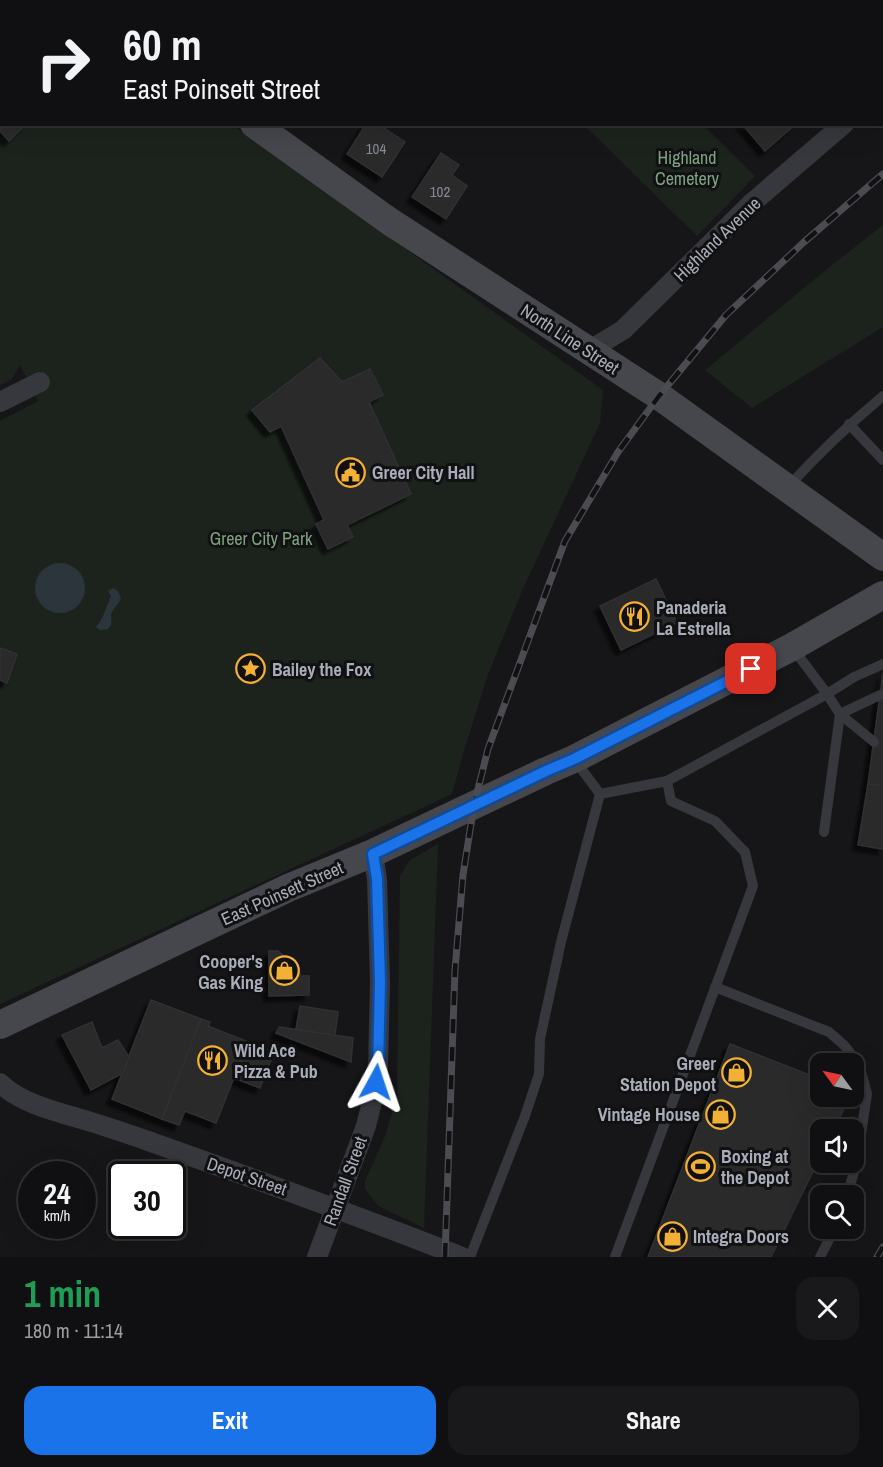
<!DOCTYPE html>
<meta charset="utf-8">
<style>
:root{--surface:#101012;--page:#19191b;--text:#f1f3f6;--muted:#9c9d9f;--line:#303032;--accent:#1a73e8}
body{margin:0;font-family:"Archivo Narrow",sans-serif;background:var(--page);color:var(--text);height:100vh;display:flex;flex-direction:column;font-size:22px;white-space:nowrap}
*{box-sizing:border-box;margin:0}
p{font-size:20px;color:var(--muted)}
.icon{flex:none;width:33px;height:33px;fill:none;stroke:currentColor;stroke-width:2;stroke-linecap:round;stroke-linejoin:round}
.map{position:relative;height:1257px;overflow:hidden}
.details{display:flex;flex-direction:column;background:var(--surface);flex:1}
.details>*{flex:none}
.guide{position:absolute;left:0px;top:0px;width:884px;height:126px;box-shadow:0 6px 24px #0002,0 0 0 2px var(--line);background:#101012;color:var(--text);overflow:hidden}
.needle{width:39px;rotate:303deg}
.buttons{position:absolute;left:810px;top:1053px;display:grid;gap:12px}
.buttons a{display:grid;place-items:center;width:54px;height:54px;border-radius:12px;background:var(--surface);box-shadow:0 6px 24px #0002,0 0 0 2px var(--line);font-size:30px}
.speed{position:absolute;left:18px;top:1161px;display:flex;gap:12px;font-size:30px;font-weight:700;text-align:center}
.speed>*{display:grid;place-content:center;width:78px;height:78px;border-radius:50%;background:var(--surface);box-shadow:0 6px 24px #0002,0 0 0 2px var(--line);line-height:1}
.speed small{font-size:15px;font-weight:400}
.speed .limit{border:3px solid #111;border-radius:9px;background:#fff;color:#111}
.pin{position:absolute;display:grid;place-items:center;width:51px;height:51px;color:#fff;margin:-26px;border-radius:12px;box-shadow:0 3px 9px #0006}
.me{position:absolute;width:66px;margin:-33px;rotate:5deg;stroke-linejoin:round;filter:drop-shadow(0 0 4px #0008)}
.turn{display:flex;align-items:center;gap:21px;height:126px;padding:0 24px;font-size:27px}
.turn .icon{width:78px;height:78px;stroke-width:2.5}
.turn b{display:block;font-size:42px;line-height:51px}
.round{display:grid;place-items:center;flex:none;width:63px;height:63px;border-radius:18px;background:var(--page)}
.head{display:flex;align-items:center;justify-content:space-between;height:102px;padding:0 24px}
h1{font-size:36px;font-weight:800;line-height:45px;color:#1e9e55}
.primary-button{display:flex;gap:12px;margin-top:auto;padding:12px 24px}
.primary-button a{flex:1;height:69px;border-radius:18px;background:var(--accent);color:#fff;font-size:24px;font-weight:800;line-height:69px;text-align:center}
.primary-button a+a{background:var(--page);color:var(--text)}
.map>svg:first-child{display:block}
.green{fill:#1c231d}
.water{fill:#2c353c}
.building{fill:#29292c;stroke:#303034;stroke-width:1.5;filter:url(#shadow)}
.lines{fill:none;stroke-linecap:round;stroke-linejoin:round}
.lane{stroke:#37383d;stroke-width:10}
.street{stroke:#37383d;stroke-width:20}
.secondary{stroke:#45474d;stroke-width:28}
.rail-casing{stroke:#4a4c52;stroke-width:7}
.rail{stroke:#111113;stroke-width:4.5;stroke-dasharray:14;stroke-linecap:butt}
.route-casing{stroke:#114b97;stroke-width:15}
.route{stroke:#1a73e8;stroke-width:10}
.labels{text-anchor:middle;dominant-baseline:central;stroke-width:6;stroke-linejoin:round;paint-order:stroke}
.number-label{font-size:15px;fill:#888b94}
.park-label{font-size:18px;fill:#7fa381;stroke:#111113}
.street-label{font-size:18px;fill:#a8adb8;stroke:#111113}
.poi-label{font-size:18px;font-weight:bold;fill:#a8adb8;stroke:#111113;text-anchor:start}
</style>
<div class="map">
<svg width="883" height="1257" viewBox="0 0 883 1257">
<defs>
<filter id="shadow"><feDropShadow dx="-5.5" dy="5.5" stdDeviation="1.5" flood-color="#0009"/></filter>
</defs>
<rect width="100%" height="100%" fill="#161618"/>
<g class="green">
<polygon points="0,0 57,0 59,1 2,2 2,124 232,125 603,390 600,423 522,591 487,677 464,751 452,794 0,1004 0,421 38,401 20,365 12,379 0,385"/>
<polygon points="584,125 703,125 755,176 697,236"/>
<polygon points="883,225 883,327 752,408 705,370 832,265"/>
<polygon points="438,844 424,1228 378,1206 365,1189 365,1181 386,1134 397,1094 400,876 410,860"/>
</g>
<g class="water">
<circle cx="60" cy="588" r="25"/>
<path d="M113 588 118 591 121 598C119 604 112 609 111 615 111 621 113 623 108 629L100 630 96 627C104 618 106 607 111 596L108 591Z"/>
</g>
<g class="building">
<polygon points="0,75 2,76 2,124 26,124 9,141 0,131"/>
<polygon points="366,124 378,124 405,142 382,177 347,154"/>
<polygon points="742,124 789,124 791,128 765,151"/>
<polygon points="441,153 459,165 452,175 467,186 446,219 412,197"/>
<polygon points="320,358 342,382 370,369 383,395 369,402 411,494 347,525 353,537 328,549 316,524 324,520 281,426 270,432 252,410"/>
<polygon points="656,579 677,623 621,650 600,606"/>
<polygon points="0,648 17,654 7,683 0,680"/>
<polygon points="883,673 883,786 868,784"/>
<polygon points="868,784 883,786 883,849 858,845"/>
<polygon points="269,951 278,951 296,966 301,976 309,976 309,995 269,996"/>
<polygon points="151,1000 201,1019 162,1119 112,1099"/>
<polygon points="300,1006 338,1012 335,1035 296,1029"/>
<polygon points="201,1019 210,1022 208,1026 248,1042 216,1123 185,1111 179,1125 162,1119"/>
<polygon points="92,1022 102,1048 118,1040 129,1057 123,1073 91,1090 62,1035"/>
<polygon points="279,1027 353,1038 351,1062 276,1033"/>
<polygon points="248,1042 274,1052 260,1088 234,1078"/>
<polygon points="730,1044 820,1079 820,1096 850,1096 834,1130 820,1130 820,1157 771,1257 648,1257"/>
</g>
<g class="lines">
<g class="lane">
<polyline points="849,424 883,460"/>
<path d="M787 488C818 454 848 425 883 396"/>
<polyline points="792,647 827,694 854,677 883,664"/>
<polyline points="840,714 874,742"/>
<polyline points="574,759 600,794 667,781 827,694 840,714 880,695"/>
<polyline points="824,832 840,714"/>
<polyline points="715,987 829,1032 844,1045 859,1064 867,1094 857,1161 847,1196"/>
<polyline points="470,1257 525,1116 539,1074 540,1039 561,942 600,794"/>
<polyline points="615,1257 753,886 745,852 715,821 671,801 667,781"/>
<polyline points="820,1257 835,1228"/>
</g>
<g class="street">
<polyline points="376,2 379,0"/>
<polyline points="882,92 883,91"/>
<polyline points="588,351 623,330 753,202 844,124"/>
<polyline points="0,402 40,382"/>
<path d="M0 1083C22 1105 62 1113 91 1122 111 1128 131 1135 151 1142 255 1179 359 1216 462 1257"/>
<polyline points="317,1257 366,1126 374,1094 378,1069 380,982 377,879 373,853"/>
</g>
<g class="secondary">
<polyline points="83,0 85,2"/>
<polyline points="254,124 389,221 659,396 883,557"/>
<polyline points="0,1025 288,888 373,853 546,771 574,759 792,647 883,595"/>
</g>
<defs>
<g id="rail">
<polyline points="445,1257 455,970 463,875 474,805 488,749 565,541 618,452 659,396 726,315 804,242 883,174"/>
<polyline points="877,1257 883,1247"/>
</g>
</defs>
<use href="#rail" class="rail-casing"/>
<use href="#rail" class="rail"/>
</g>
<g class="lines">
<defs>
<polyline id="route" points="376,1082 378,1069 380,982 377,879 373,854 546,771 574,759 751,669"/>
</defs>
<use href="#route" class="route-casing"/>
<use href="#route" class="route"/>
</g>
<defs>
<symbol id="civic-ring" viewBox="-11 -11 22 22"><circle r="9.5" fill="#111113" stroke="#f2b134" stroke-width="1.5"/><path d="M-.6-6.5H3V-4.5H.6V-3L4-1V1h2V6H-6V1h2V-1L-.6-3ZM-1.2 2.5V6h2.4V2.5Z" fill="#f2b134"/></symbol>
<symbol id="restaurant-ring" viewBox="-11 -11 22 22"><circle r="9.5" fill="#111113" stroke="#f2b134" stroke-width="1.5"/><path d="M-5-6h1v4h1v-4h1v4h1v-4h1v5L-1.5 .5V6h-2V.5L-5-1ZM5-6V6H3V1.5H1.5Q1.5-4 5-6Z" fill="#f2b134"/></symbol>
<symbol id="sight-ring" viewBox="-11 -11 22 22"><circle r="9.5" fill="#111113" stroke="#f2b134" stroke-width="1.5"/><path d="M0-6L1.8-2.2L6-1.7L2.9 1.2L3.7 5.4L0 3.3L-3.7 5.4L-2.9 1.2L-6-1.7L-1.8-2.2Z" fill="#f2b134"/></symbol>
<symbol id="shop-ring" viewBox="-11 -11 22 22"><circle r="9.5" fill="#111113" stroke="#f2b134" stroke-width="1.5"/><path d="M-5-2.5h2.3a2.7 3.5 0 0 1 5.4 0H5L5.5 6h-11ZM-1.5-2.5h3a1.5 2.3 0 0 0-3 0Z" fill="#f2b134"/></symbol>
<symbol id="stadium-ring" viewBox="-11 -11 22 22"><circle r="9.5" fill="#111113" stroke="#f2b134" stroke-width="1.5"/><path d="M0-5a6.5 5 0 1 0 0 10a6.5 5 0 1 0 0-10ZM-3.5-1.8h7v3.6h-7Z" fill="#f2b134"/></symbol>
</defs>
<g fill-rule="evenodd">
<use href="#civic-ring" x="334" y="456" width="33" height="33"/>
<use href="#restaurant-ring" x="618" y="600" width="33" height="33"/>
<use href="#sight-ring" x="234" y="652" width="33" height="33"/>
<use href="#shop-ring" x="268" y="954" width="33" height="33"/>
<use href="#restaurant-ring" x="196" y="1044" width="33" height="33"/>
<use href="#shop-ring" x="720" y="1056" width="33" height="33"/>
<use href="#shop-ring" x="704" y="1098" width="33" height="33"/>
<use href="#stadium-ring" x="684" y="1150" width="33" height="33"/>
<use href="#shop-ring" x="656" y="1220" width="33" height="33"/>
</g>
<g class="labels">
<g class="number-label">
<text x="376" y="148">104</text>
<text x="440" y="191">102</text>
</g>
<g class="park-label">
<text x="687" y="157">Highland<tspan x="687" dy="21">Cemetery</tspan></text>
<text x="261" y="538">Greer City Park</text>
</g>
<g class="street-label">
<text transform="translate(717 239) rotate(-44)">Highland Avenue</text>
<text transform="translate(570 339) rotate(33)">North Line Street</text>
<text transform="translate(282 893) rotate(-24)">East Poinsett Street</text>
<text transform="translate(247 1176) rotate(19)">Depot Street</text>
<text transform="translate(345 1181) rotate(-70)">Randall Street</text>
</g>
<g class="poi-label">
<text x="372" y="472">Greer City Hall</text>
<text x="656" y="607">Panaderia<tspan x="656" dy="21">La Estrella</tspan></text>
<text x="272" y="669">Bailey the Fox</text>
<text x="263" y="961" text-anchor="end">Cooper's<tspan x="263" dy="21">Gas King</tspan></text>
<text x="234" y="1050">Wild Ace<tspan x="234" dy="21">Pizza &amp; Pub</tspan></text>
<text x="716" y="1063" text-anchor="end">Greer<tspan x="716" dy="21">Station Depot</tspan></text>
<text x="700" y="1114" text-anchor="end">Vintage House</text>
<text x="721" y="1156">Boxing at<tspan x="721" dy="21">the Depot</tspan></text>
<text x="693" y="1236">Integra Doors</text>
</g>
</g>
</svg>
<div class="buttons">
<a><svg class="needle" viewBox="-14 -14 28 28"><path d="M0-13l5 13h-10z" fill="#e53935"/><path d="M0 13l5-13h-10z" fill="#9c9d9f"/></svg></a>
<a><svg class="icon" aria-label="sound" viewBox="0 0 24 24"><path d="M4 9h4l5-4v14l-5-4H4zM17 9q2 3 0 6"/></svg></a>
<a><svg class="icon" aria-label="search" viewBox="0 0 24 24"><circle cx="10" cy="10" r="6"/><path d="M15 15l6 6"/></svg></a>
</div>
<div class="speed"><div>24<small>km/h</small></div><div class="limit">30</div></div>
<div class="pin" style="left:751px;top:669px;background:#d93025"><svg class="icon" aria-label="arrive" viewBox="0 0 24 24"><path d="M6 21V4h12l-3 4 3 4H6"/></svg></div>
<svg class="me" style="left:376px;top:1082px" viewBox="-20 -20 40 40"><path d="M0-17L14 15 0 8-14 15z" fill="#1a73e8" stroke="#fff" stroke-width="4"/></svg>
<div class="guide">
<div class="turn"><svg class="icon" aria-label="right" viewBox="0 0 24 24"><path d="M7 20v-9h11M14 6l5 5-5 5"/></svg><div><b>60 m</b>East Poinsett Street</div></div>
</div>
</div>
<section class="details">
<div class="head"><div><h1>1 min</h1><p>180 m · 11:14</p></div><a class="round"><svg class="icon" aria-label="close" viewBox="0 0 24 24"><path d="M6 6l12 12M18 6L6 18"/></svg></a></div>
<div class="primary-button"><a>Exit</a><a>Share</a></div>
</section>
